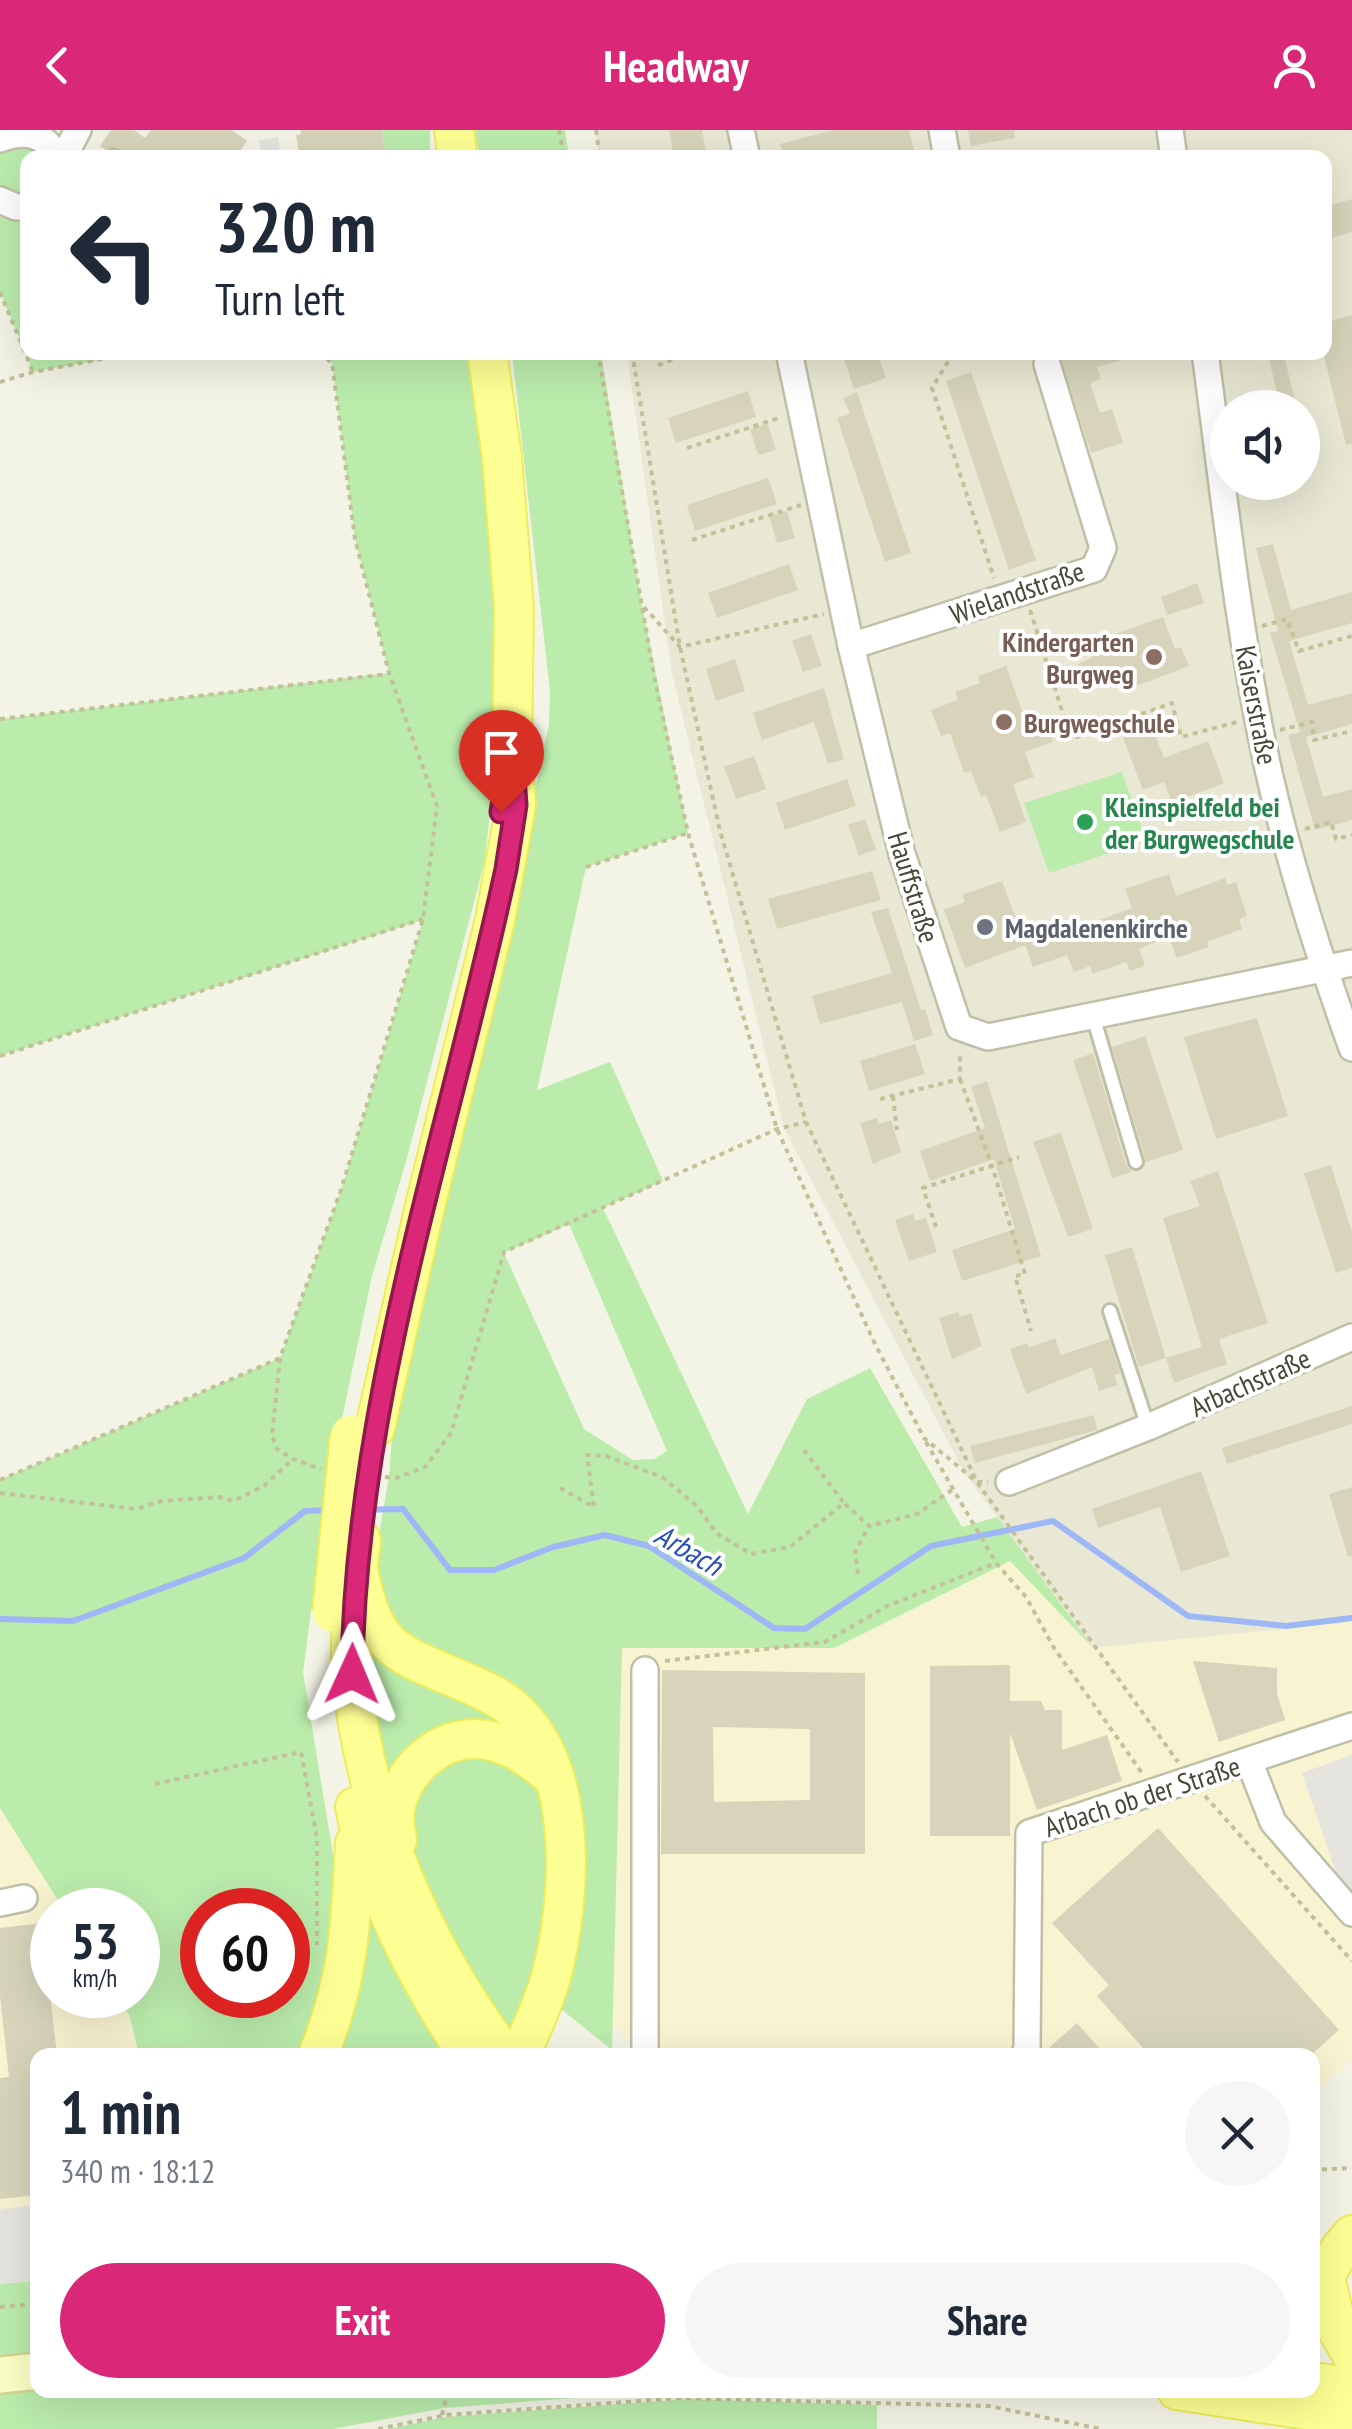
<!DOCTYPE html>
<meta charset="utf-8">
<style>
:root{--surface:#fff;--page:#f6f6f7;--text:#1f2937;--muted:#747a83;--accent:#db2777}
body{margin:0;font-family:"PT Sans Narrow",sans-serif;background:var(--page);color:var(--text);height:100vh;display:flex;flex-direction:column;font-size:38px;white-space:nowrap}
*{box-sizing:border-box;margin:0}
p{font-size:32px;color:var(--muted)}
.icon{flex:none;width:55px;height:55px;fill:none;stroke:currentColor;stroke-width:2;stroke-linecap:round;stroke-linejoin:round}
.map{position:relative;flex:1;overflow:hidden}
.side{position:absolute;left:30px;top:1918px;width:1290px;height:350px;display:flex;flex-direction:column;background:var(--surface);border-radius:20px;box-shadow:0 10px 40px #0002}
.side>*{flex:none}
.hud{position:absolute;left:20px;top:20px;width:1312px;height:210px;border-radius:20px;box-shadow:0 10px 40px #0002;background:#fff;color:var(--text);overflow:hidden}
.controls{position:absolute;left:1210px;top:260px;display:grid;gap:20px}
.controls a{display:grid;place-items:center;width:110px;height:110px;border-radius:50%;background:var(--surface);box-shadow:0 10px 40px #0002;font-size:50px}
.speed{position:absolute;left:30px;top:1758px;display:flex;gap:20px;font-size:50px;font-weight:700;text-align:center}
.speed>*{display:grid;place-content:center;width:130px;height:130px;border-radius:50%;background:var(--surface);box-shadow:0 10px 40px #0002;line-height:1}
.speed small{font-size:25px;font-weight:400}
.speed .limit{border:15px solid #d22;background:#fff;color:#111}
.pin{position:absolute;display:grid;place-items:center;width:85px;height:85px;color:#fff;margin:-102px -42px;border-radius:50% 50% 50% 0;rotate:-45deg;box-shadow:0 0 10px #0007}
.pin .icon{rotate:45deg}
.me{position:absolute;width:110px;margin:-55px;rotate:1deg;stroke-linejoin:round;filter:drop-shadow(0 0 8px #0008)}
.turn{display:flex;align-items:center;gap:35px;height:210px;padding:0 30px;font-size:45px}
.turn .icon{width:130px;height:130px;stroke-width:2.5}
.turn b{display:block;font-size:70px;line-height:85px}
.round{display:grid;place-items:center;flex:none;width:105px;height:105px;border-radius:52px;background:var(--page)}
.head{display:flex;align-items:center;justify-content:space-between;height:170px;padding:0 30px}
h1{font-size:60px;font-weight:700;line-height:75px}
.primary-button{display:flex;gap:20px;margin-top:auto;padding:20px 30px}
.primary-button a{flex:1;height:115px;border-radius:60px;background:var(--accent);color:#fff;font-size:40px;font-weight:700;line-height:115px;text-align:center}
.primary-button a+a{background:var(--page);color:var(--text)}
header{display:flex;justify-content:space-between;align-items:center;height:130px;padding:0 30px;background:var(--accent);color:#fff;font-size:45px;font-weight:700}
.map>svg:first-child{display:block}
.residential{fill:#e9e8d4;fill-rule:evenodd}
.commercial{fill:#f8f3d0}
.green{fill:#bbecac;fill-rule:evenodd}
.parking{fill:#e5e4de}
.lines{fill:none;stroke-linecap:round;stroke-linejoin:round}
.stream{stroke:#9eb7f6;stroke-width:6}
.building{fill:#d7d4bb;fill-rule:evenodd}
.service-casing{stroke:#c0c0a8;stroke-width:18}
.minor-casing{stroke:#c0c0a8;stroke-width:30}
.secondary-casing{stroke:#d2d490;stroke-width:40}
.primary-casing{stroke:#ecec5c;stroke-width:42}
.path{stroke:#c3c198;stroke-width:4;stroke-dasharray:5 5;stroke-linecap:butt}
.service{stroke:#fff;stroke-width:12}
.minor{stroke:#fff;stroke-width:25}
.secondary{stroke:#fbffc5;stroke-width:35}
.primary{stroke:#fdff94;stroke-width:38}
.primary-bridge-casing{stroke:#ecec5c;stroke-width:42;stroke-linecap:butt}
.primary-bridge{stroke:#fdff94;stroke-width:38}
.route-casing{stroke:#8e194d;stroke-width:25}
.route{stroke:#db2777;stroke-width:18}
.education-dot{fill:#8d6e63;stroke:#fff;stroke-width:4}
.leisure-dot{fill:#2e9e5b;stroke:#fff;stroke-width:4}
.worship-dot{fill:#6b7280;stroke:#fff;stroke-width:4}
.labels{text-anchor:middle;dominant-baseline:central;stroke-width:8;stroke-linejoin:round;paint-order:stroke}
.street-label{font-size:28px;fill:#484635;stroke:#fff}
.education-label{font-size:28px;font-weight:bold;fill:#785e54;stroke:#fff;text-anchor:end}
.leisure-label{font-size:28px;font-weight:bold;fill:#27864d;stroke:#fff;text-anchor:start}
.worship-label{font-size:28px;font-weight:bold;fill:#5b616d;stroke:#fff;text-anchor:start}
.water-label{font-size:30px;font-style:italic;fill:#264fbc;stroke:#fff}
</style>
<header><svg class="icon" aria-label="back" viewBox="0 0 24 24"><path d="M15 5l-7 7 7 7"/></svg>Headway<svg class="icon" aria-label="person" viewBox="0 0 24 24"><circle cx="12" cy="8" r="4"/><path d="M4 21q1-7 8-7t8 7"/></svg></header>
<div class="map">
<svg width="1352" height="2299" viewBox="0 0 1352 2299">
<rect width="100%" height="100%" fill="#f4f4e6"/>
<path class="residential" d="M595 0H1352V1489L1344 1493 1093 1518 964 1342 784 998 672 544 627 223 1325 222V28H599ZM1228 278H1302V352H1228Z"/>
<g class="commercial">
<polygon points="1010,1431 1093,1518 1344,1493 1352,1489 1352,1930 1313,1963 1312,1925 639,1925 612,1892 622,1518 834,1518"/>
<polygon points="0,1678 64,1780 52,1780 52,1865 117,1865 130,1887 139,1925 38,1925 37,2237 0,2241"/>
</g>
<g class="green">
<polygon points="382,0 430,0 430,27 386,27"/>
<polygon points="475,0 565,0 569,27 480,27"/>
<polygon points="6,6 57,27 28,28 27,76 0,69 0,10"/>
<polygon points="0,87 27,92 28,222 139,223 33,242 0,162"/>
<path d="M319 223H471L495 449 498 605 485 730 407 1028 372 1146 327 1360 303 1542 343 1785 305 1925H139L130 1887 117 1865H138V1780H64L0 1678V1350L280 1228 341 1060 423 790 0 926V589L389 543 355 409 332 233ZM202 1780H288V1865H202Z"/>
<path d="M512 223H601L642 475 688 703 586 737 537 960 610 932 663 1051 603 1078 748 1384 807 1269 870 1238 962 1397 997 1387 1093 1518 1010 1431 834 1518H622L612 1920 561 1879 580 1700 558 1621 396 1511 371 1449 389 1347 394 1282 502 819 549 594 550 562ZM569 1094 667 1321 654 1329 633 1330 584 1299 504 1123Z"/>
<polygon points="1122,642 1146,711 1049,743 1024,673"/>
<polygon points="369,1509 518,1600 496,1604 389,1671 366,1585"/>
<path d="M489 1623C511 1639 540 1653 549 1680 552 1689 551 1701 551 1711 552 1769 537 1854 506 1904L466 1849 409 1723 410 1662 445 1630Z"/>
<polygon points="361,1761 447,1925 333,1925"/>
<polygon points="37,2151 37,2227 0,2231 0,2154"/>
<polygon points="37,2255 38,2260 678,2260 444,2278 333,2299 0,2299 0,2257"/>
<polygon points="714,2260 964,2260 967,2267 715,2261"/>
<polygon points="689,2269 877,2275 877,2299 389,2299 445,2287"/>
</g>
<g class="parking">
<polygon points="278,7 281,27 257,27 261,24 259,10"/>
<polygon points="1352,1625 1352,1769 1340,1754 1302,1643"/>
<polygon points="37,2075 37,2151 0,2154 0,2079"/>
</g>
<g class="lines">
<g class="stream">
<polyline points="353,1380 403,1379 450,1440 494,1440 553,1417 605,1405 649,1416 774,1498 805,1499 931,1416 1053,1391 1188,1486 1286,1496 1352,1488"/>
<polyline points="0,1489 73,1491 244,1428 305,1381 331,1380"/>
</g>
</g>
<g class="building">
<polygon points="111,0 134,0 145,8 151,0 232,0 247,11 235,28 124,28 118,17 106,20 100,16"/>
<polygon points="300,0 382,0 386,28 300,28 296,5 301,4"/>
<polygon points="669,0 702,0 706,22 674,27"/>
<polygon points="833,0 909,0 914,20 886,28 784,28 780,14"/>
<polygon points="968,0 1014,0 1015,8 971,16"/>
<polygon points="1352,69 1352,102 1325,110 1325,77"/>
<polygon points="1352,185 1352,314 1346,315 1325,231 1325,193"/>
<polygon points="842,222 877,222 886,248 854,259"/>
<polygon points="1058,222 1133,222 1133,227 1097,237 1101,249 1090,253 1100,283 1112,279 1123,313 1091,323"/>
<polygon points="1267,222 1283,222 1297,278 1281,278"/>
<polygon points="971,242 1036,430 1009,440 946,251"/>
<polygon points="748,261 756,287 676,313 668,288"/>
<polygon points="857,262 911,423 885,432 837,288 850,284 843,268"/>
<polygon points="768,294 776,320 758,325 750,299"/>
<polygon points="768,348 777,374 695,401 687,375"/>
<polygon points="787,381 795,408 777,413 769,386"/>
<polygon points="1273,414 1291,480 1352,462 1352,493 1289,511 1308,575 1352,563 1352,594 1306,607 1323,667 1352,659 1352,690 1315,700 1288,605 1300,602 1270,503 1278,501 1256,418"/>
<polygon points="789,434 798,460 717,488 708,463"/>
<polygon points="1197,453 1204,473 1167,485 1161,467"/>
<polygon points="1163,487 1175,519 1181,517 1189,536 1131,558 1124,540 1085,554 1078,534 1092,528 1089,521 1115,511 1113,505"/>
<polygon points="811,504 822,536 803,542 792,511"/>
<polygon points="735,529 745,561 716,571 706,539"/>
<polygon points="1006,536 1027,594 1044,588 1053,612 1025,622 1034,647 1013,654 1026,692 1000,702 986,665 981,667 971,641 964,643 950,603 941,606 931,580 958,570 955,562 980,553 978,546"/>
<polygon points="824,558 844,629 828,634 814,592 762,610 753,583"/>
<polygon points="1152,597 1164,628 1208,611 1224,653 1172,673 1164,652 1143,660 1123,608"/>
<polygon points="754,626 766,659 736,669 724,637"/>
<polygon points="847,649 856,676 785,700 776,673"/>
<polygon points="865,689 876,719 859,726 848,695"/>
<polygon points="872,741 881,770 777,799 768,769"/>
<polygon points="1169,744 1176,766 1225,748 1227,755 1236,752 1247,786 1239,789 1242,799 1207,812 1209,817 1177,828 1169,807 1139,819 1145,836 1130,841 1126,832 1092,844 1090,836 1074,842 1067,825 1033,837 1023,808 1058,797 1062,810 1096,797 1094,792 1132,778 1125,759"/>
<polygon points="1002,751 1026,815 965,838 944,780 965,772 962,765"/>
<polygon points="888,778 921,880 925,879 933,905 914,911 902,872 820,894 812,866 892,843 871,782"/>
<polygon points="1257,888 1288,986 1216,1009 1184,907"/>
<polygon points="1145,906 1183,1020 1146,1032 1112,917"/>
<polygon points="915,914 925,944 869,961 860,931"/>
<polygon points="1093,923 1126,1035 1132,1042 1112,1048 1073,930"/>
<polygon points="987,951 1041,1126 962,1151 952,1120 1015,1099 994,1029 930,1051 920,1021 985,998 971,957"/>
<polygon points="877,988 879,994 891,990 901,1022 873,1034 860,993"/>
<polygon points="1061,1003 1093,1099 1068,1107 1033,1012"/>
<polygon points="1331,1035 1352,1102 1352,1138 1336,1143 1304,1043"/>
<polygon points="1218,1041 1268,1193 1219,1209 1227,1234 1174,1253 1166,1228 1202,1217 1163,1088 1200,1076 1190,1051"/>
<polygon points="913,1084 915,1091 926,1088 937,1122 909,1131 895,1090"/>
<polygon points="1132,1117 1166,1228 1139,1237 1105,1125"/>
<polygon points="958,1182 960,1187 971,1183 982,1216 952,1229 939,1188"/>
<polygon points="1055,1208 1061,1225 1109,1209 1120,1243 1114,1245 1118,1255 1099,1261 1092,1237 1026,1264 1010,1219 1027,1213 1029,1218"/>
<polygon points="1352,1276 1352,1294 1227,1334 1222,1318"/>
<polygon points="1094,1285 1097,1300 975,1333 970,1316"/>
<polygon points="1201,1341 1230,1426 1181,1442 1160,1377 1098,1398 1092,1379"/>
<polygon points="1352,1357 1352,1426 1348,1427 1329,1364"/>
<polygon points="1193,1531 1277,1538 1277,1563 1285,1590 1219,1612"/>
<polygon points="1010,1535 1010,1571 1041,1571 1045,1580 1062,1580 1062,1620 1107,1605 1122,1651 1037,1680 1010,1603 1010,1706 930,1706 930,1536"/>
<path d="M662 1540 865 1543V1724H661ZM713 1597 810 1599V1670L714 1672Z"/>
<polygon points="1158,1698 1339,1900 1311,1925 1149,1925 1097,1866 1109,1855 1052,1793"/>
<polygon points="42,1793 57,1925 38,1925 38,2065 0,2069 0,1948 9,1947 0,1866 0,1798"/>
<polygon points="1077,1893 1105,1925 1042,1925 1042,1924"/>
</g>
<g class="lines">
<defs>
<g id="service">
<polyline points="113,28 114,26"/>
<polyline points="1093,886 1136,1032"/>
<polyline points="1110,1181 1148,1297"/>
</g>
<g id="minor">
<polyline points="741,0 747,28"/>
<polyline points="942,0 947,28"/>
<polyline points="1170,0 1174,28"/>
<path d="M0 9C24 0 46 3 58 28"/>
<polyline points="63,28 78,0"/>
<polyline points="0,70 16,77 28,77"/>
<polyline points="789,222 851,516 902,724 959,897 988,907 1352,833"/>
<path d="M1205 222C1224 363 1238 504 1269 643 1290 736 1320 829 1352 918"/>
<polyline points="851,516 1094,439 1103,418 1047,234"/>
<polyline points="1009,1352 1148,1297 1352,1207"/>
<polyline points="645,1540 645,1925"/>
<polyline points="1249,1631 1273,1692 1352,1783"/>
<polyline points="0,1773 24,1768"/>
<polyline points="1024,1925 1027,1919 1029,1703 1352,1596"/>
</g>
<polyline id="secondary" points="0,2245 38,2241"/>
<g id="primary">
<polyline points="454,0 458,28"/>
<polyline points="375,1298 424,1080 495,790 516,675 512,619 514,477 502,327 487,222"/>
<path d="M361 1410C356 1455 348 1502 352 1547 364 1682 424 1818 505 1925"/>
<path d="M358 1440C375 1521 394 1522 465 1552 482 1560 498 1566 512 1578 580 1637 572 1768 551 1847 543 1874 532 1899 520 1925"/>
<path d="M355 1677C372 1762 420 1853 468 1925"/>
<path d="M397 1710C396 1700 393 1689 395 1679 403 1635 447 1600 492 1611 516 1617 534 1631 552 1646"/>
<path d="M318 1925C349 1849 351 1794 355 1713"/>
<polyline points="1325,2148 1338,2201 1352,2225"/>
<polyline points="1314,2167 1340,2119 1352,2105"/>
<polyline points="1312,2252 1352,2257"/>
<polyline points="1177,2260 1352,2287"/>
</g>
</defs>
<use href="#service" class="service-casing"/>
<use href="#minor" class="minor-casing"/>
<use href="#secondary" class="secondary-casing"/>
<use href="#primary" class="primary-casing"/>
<g class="path">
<polyline points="559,0 564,28"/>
<polyline points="596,0 600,28"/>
<polyline points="0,162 33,242"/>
<polyline points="319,222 332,233 355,409 389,543 437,676 423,789 341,1060 280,1228 272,1306 277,1319 293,1329 321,1339"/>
<polyline points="598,222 655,551 688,703 777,999 875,1214 924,1308 977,1352 988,1352"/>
<polyline points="632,222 680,517 720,701 806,992 977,1352 1178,1632"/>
<polyline points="947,222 949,230 932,258 994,448"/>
<polyline points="658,235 694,222"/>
<polyline points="0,252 33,242 139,222"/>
<polyline points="687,318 782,287"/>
<polyline points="692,410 801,375"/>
<polyline points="644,477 680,517 824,484"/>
<polyline points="1030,480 1071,609 1172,573 1181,607 1237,592"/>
<polyline points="1262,496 1287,489 1299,521 1352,506"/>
<polyline points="0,589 388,544"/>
<polyline points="1280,600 1312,592 1314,610 1352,601"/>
<polyline points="1305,699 1331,692 1336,709 1352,705"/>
<polyline points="586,737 688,703"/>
<polyline points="0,926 423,789"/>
<polyline points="960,949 992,1036 1025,1144 1015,1146 1031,1201"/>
<polyline points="893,966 897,1000"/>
<polyline points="880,969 960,949 960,922"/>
<polyline points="936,1097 923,1058 1019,1027"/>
<polyline points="926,1312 996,1433 1026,1467 1054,1518 1142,1643"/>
<polyline points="804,1320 844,1373"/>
<polyline points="375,1346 396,1348 425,1337 451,1303 504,1122 777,999 806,992"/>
<polyline points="0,1350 280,1228"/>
<polyline points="560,1358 594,1377 587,1325 606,1326 662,1347 697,1376 716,1403 751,1424 790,1417 844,1373 869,1396 917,1384 952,1360"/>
<polyline points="0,1363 136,1379 161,1371 219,1367 233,1371 264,1356 293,1329"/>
<polyline points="858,1444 855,1422 869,1396"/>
<polyline points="665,1531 825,1512 887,1476 996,1433"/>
<polyline points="155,1654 301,1622 317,1708 317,1815"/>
<polyline points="1205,1666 1352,1831"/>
<polyline points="1312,2040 1352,2038"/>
<polyline points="0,2177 38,2174"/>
<polyline points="680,2268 686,2260"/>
<polyline points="442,2285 448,2260"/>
<polyline points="378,2299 446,2285 680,2268 989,2276 1101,2299"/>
</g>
<use href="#service" class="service"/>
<use href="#minor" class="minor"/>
<use href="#secondary" class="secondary"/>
<use href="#primary" class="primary"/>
<defs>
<polyline id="primary-bridge" points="332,1482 350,1305"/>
</defs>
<use href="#primary-bridge" class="primary-bridge-casing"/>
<use href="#primary-bridge" class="primary-bridge"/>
</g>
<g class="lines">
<defs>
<path id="route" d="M352 1544C355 1270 449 1005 506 739L516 675 512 619 501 682"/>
</defs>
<use href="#route" class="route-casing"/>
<use href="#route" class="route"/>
</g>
<g class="education-dot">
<circle cx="1154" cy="527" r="10"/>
<circle cx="1004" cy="592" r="10"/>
</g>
<circle class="leisure-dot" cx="1085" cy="692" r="10"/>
<circle class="worship-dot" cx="985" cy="797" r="10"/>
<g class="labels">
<g class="street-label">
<text transform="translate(1017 462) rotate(-19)">Wielandstraße</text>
<text transform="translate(1257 575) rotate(79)">Kaiserstraße</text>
<text transform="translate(914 757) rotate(73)">Hauffstraße</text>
<text transform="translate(1250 1252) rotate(-24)">Arbachstraße</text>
<text transform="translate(1142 1666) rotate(-18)">Arbach ob der Straße</text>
</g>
<g class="education-label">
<text x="1134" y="511">Kindergarten<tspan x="1134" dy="32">Burgweg</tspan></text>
<text x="1024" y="592" text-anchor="start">Burgwegschule</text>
</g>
<g class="leisure-label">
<text x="1105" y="676">Kleinspielfeld bei<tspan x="1105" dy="32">der Burgwegschule</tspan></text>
</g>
<g class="worship-label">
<text x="1005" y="797">Magdalenenkirche</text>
</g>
<g class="water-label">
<text transform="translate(689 1419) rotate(30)">Arbach</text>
</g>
</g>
</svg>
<div class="controls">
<a><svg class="icon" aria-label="sound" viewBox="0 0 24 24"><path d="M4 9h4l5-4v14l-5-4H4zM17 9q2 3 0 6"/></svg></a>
</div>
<div class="speed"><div>53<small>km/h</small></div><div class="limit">60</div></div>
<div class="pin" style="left:501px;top:682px;background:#d93025"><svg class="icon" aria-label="arrive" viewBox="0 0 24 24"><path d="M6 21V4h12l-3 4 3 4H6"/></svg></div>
<svg class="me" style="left:352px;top:1544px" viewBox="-20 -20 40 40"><path d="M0-17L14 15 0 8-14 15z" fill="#db2777" stroke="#fff" stroke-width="4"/></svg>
<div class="hud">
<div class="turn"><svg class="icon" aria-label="left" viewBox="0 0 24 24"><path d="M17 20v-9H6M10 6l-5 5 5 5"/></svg><div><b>320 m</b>Turn left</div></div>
</div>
<section class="side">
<div class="head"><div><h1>1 min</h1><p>340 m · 18:12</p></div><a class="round"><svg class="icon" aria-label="close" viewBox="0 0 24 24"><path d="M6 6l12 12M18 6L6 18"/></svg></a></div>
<div class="primary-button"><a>Exit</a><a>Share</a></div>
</section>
</div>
